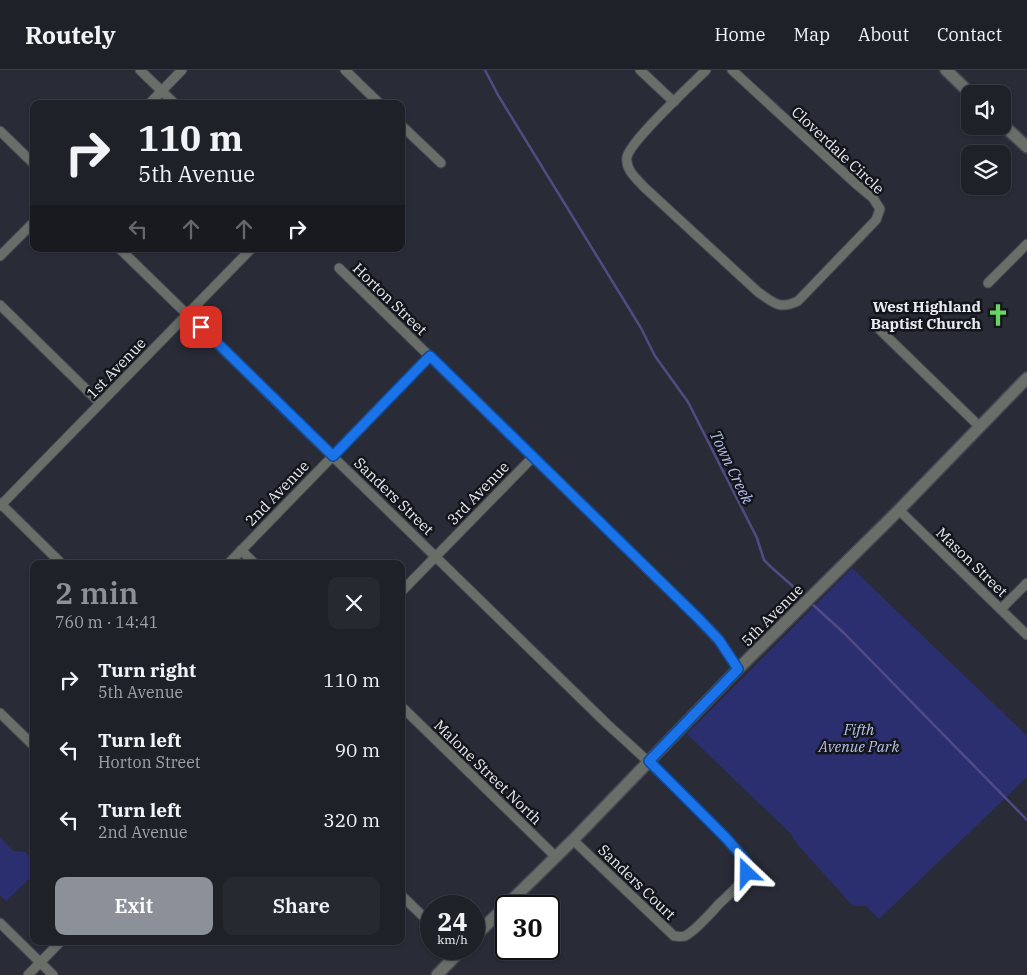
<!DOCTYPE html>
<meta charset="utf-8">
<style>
:root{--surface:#1f2129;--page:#272931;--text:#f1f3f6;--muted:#a1a3a8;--line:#3c3e46;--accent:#8c9099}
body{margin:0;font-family:"IBM Plex Serif",serif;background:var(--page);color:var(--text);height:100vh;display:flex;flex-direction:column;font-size:19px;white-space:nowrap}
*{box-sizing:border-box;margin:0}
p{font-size:16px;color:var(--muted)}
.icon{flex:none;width:28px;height:28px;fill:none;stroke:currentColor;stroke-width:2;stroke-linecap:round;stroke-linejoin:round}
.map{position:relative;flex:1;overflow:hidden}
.panel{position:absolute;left:30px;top:490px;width:375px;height:385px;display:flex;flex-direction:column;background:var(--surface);border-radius:10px;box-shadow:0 1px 4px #0004,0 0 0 1px var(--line)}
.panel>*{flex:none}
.hud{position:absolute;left:30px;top:30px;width:375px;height:152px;border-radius:10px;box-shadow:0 1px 4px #0004,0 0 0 1px var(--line);background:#1f2129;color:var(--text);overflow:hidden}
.tools{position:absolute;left:961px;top:15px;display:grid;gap:10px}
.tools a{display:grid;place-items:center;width:50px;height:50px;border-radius:10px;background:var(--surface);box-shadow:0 1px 4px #0004,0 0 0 1px var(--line);font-size:25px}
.speed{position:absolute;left:420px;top:825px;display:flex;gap:10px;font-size:25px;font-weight:700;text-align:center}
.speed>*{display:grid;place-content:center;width:65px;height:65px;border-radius:50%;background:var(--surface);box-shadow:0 1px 4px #0004,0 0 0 1px var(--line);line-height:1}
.speed small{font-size:12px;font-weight:400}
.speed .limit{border:2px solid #111;border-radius:8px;background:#fff;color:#111}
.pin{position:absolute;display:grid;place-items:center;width:42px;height:42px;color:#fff;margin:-21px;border-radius:10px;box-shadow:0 2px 8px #0006}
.me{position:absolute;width:55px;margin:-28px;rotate:337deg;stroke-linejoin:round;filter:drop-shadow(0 0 4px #0008)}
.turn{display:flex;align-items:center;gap:18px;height:105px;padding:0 25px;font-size:22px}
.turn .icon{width:65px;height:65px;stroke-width:2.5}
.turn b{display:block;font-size:35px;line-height:42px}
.lanes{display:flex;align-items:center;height:48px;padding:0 25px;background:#0003;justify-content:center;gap:25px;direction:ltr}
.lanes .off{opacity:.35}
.round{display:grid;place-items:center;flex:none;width:52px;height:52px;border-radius:10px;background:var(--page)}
.headline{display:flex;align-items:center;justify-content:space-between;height:85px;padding:0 25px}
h1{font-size:30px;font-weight:600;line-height:38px;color:var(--accent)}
.primary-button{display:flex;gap:10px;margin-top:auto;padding:10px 25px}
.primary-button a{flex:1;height:58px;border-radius:10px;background:var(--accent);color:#fff;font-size:20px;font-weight:600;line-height:58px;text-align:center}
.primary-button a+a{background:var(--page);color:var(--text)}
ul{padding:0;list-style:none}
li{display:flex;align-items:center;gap:15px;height:70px;padding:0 25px}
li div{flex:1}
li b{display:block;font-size:19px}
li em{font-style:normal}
header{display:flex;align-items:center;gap:30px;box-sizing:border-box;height:70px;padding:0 25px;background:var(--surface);border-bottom:1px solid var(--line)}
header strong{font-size:24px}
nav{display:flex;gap:28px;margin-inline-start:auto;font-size:18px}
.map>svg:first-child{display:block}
.green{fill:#2b2f70}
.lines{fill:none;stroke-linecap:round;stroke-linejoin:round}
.stream{stroke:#524b83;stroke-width:2.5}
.minor-casing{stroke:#444751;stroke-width:11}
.tertiary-casing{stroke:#444751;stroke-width:14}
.minor{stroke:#696e69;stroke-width:9}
.tertiary{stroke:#696e69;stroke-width:11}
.route-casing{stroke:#114b97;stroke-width:12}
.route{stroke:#1a73e8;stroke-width:9}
.labels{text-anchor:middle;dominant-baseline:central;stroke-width:5;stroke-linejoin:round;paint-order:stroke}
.street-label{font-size:15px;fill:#e9ebf3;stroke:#13151a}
.poi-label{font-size:15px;font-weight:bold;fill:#e9ebf3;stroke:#13151a;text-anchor:end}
.park-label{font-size:15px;font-style:italic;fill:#b8c1ed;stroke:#13151a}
.water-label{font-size:16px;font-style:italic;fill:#b7c0ec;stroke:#13151a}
</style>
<header>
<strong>Routely</strong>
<nav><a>Home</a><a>Map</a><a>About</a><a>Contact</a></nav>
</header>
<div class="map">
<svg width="1027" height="905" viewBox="0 0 1027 905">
<rect width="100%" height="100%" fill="#292c37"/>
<g class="green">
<polygon points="852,498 1027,666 1027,707 879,849 866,836 855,836 851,834 797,774 791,764 687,664"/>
<polygon points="0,767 13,781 25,782 34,791 34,804 6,831 0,825"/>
</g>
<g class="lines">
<g class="stream">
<polyline points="485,0 498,25 641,258 655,286 688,332 757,468 764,490 771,497 805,527"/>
<polyline points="811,533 844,563 1027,750"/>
</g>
<defs>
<g id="minor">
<polyline points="140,0 175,34"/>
<polyline points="345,0 380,34"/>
<polyline points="640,0 674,32"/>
<path d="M706 0C691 15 630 71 627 87 625 100 637 109 644 117L758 222C774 233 779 240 798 231L876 150 880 139 873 128 855 113 732 0"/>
<polyline points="149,34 182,0"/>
<polyline points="401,55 441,93"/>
<polyline points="0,61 34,94"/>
<path d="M120 179 607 654C626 671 745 779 747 795 748 810 729 824 719 834 711 843 695 861 685 866 682 867 677 866 674 866L573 770"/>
<polyline points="0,186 34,152"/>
<polyline points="339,198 698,548 719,570 738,599"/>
<polyline points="988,213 1027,174"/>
<polyline points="0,235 100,333"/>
<polyline points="879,259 979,356"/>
<polyline points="0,433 62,494"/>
<polyline points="0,436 251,179"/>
<polyline points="899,440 1027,565"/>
<polyline points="241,480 255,494"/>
<polyline points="228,494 430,286"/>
<polyline points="401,522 533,387"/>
<polyline points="1001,539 1027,513"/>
<polyline points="401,636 556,787"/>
<polyline points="0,643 34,676"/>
<polyline points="401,825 431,854"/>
<polyline points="0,853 53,905"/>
<polyline points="28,905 61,871"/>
</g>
<g id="tertiary">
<polyline points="946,0 971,24"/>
<polyline points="1002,54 1027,77"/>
<polyline points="474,867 573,770 738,599 899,440 1027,308"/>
<polyline points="437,905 462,879"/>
</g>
</defs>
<use href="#minor" class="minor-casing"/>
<use href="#tertiary" class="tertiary-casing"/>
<use href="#minor" class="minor"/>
<use href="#tertiary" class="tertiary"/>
</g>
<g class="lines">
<defs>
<polyline id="route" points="201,257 333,386 430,286 698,548 719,570 738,599 649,691 726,768 747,792 747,803"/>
</defs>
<use href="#route" class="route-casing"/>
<use href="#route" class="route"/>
</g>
<defs>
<symbol id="church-bare" viewBox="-9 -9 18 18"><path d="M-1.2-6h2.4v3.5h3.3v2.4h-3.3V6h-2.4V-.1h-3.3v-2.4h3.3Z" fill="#69d464" stroke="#13151a" stroke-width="2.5" paint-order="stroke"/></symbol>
</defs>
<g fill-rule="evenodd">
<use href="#church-bare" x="982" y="229" width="32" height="32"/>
</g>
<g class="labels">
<g class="street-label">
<text transform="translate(838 80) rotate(43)">Cloverdale Circle</text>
<text transform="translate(390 229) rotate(44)">Horton Street</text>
<text transform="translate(116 298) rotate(-46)">1st Avenue</text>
<text transform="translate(277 423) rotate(-46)">2nd Avenue</text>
<text transform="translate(478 423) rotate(-46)">3rd Avenue</text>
<text transform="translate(394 426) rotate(44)">Sanders Street</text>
<text transform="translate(972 492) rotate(44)">Mason Street</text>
<text transform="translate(772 545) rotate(-45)">5th Avenue</text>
<text transform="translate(488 702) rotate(44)">Malone Street North</text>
<text transform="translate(637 812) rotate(44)">Sanders Court</text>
</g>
<g class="poi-label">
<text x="981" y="236">West Highland<tspan x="981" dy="17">Baptist Church</tspan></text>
</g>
<g class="park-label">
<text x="859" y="659">Fifth<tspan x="859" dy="17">Avenue Park</tspan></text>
</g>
<g class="water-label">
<text transform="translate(732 397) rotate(64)">Town Creek</text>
</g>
</g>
</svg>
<div class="tools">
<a><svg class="icon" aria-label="sound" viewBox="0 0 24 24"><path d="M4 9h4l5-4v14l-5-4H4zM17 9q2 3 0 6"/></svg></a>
<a><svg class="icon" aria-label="layers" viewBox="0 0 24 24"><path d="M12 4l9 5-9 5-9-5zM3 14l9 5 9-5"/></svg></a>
</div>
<div class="speed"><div>24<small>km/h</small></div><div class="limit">30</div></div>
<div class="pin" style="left:201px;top:257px;background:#d93025"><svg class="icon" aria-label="arrive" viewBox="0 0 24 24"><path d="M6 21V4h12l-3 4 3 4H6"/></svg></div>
<svg class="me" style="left:747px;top:803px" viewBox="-20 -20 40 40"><path d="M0-17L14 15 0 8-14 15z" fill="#1a73e8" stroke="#fff" stroke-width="4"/></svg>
<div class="hud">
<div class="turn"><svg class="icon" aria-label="right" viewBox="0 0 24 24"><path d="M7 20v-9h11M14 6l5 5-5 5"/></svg><div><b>110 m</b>5th Avenue</div></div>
<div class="lanes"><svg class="icon off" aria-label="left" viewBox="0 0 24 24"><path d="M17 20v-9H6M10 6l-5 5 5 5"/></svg><svg class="icon off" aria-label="ahead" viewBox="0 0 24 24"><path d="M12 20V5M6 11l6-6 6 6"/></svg><svg class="icon off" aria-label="ahead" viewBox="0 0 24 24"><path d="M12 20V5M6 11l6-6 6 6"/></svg><svg class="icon" aria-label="right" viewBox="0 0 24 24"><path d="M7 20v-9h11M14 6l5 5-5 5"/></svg></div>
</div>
<section class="panel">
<div class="headline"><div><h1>2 min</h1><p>760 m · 14:41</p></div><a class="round"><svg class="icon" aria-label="close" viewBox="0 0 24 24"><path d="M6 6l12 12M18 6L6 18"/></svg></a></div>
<ul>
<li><svg class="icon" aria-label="right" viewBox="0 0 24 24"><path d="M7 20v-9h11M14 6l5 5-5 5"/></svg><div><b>Turn right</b><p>5th Avenue</p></div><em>110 m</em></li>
<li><svg class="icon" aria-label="left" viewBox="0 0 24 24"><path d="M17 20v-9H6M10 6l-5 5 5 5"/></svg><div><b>Turn left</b><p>Horton Street</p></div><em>90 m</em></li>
<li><svg class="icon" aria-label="left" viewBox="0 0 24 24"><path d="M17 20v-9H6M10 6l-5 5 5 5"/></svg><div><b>Turn left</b><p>2nd Avenue</p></div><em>320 m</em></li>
</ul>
<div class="primary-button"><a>Exit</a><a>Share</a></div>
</section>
</div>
